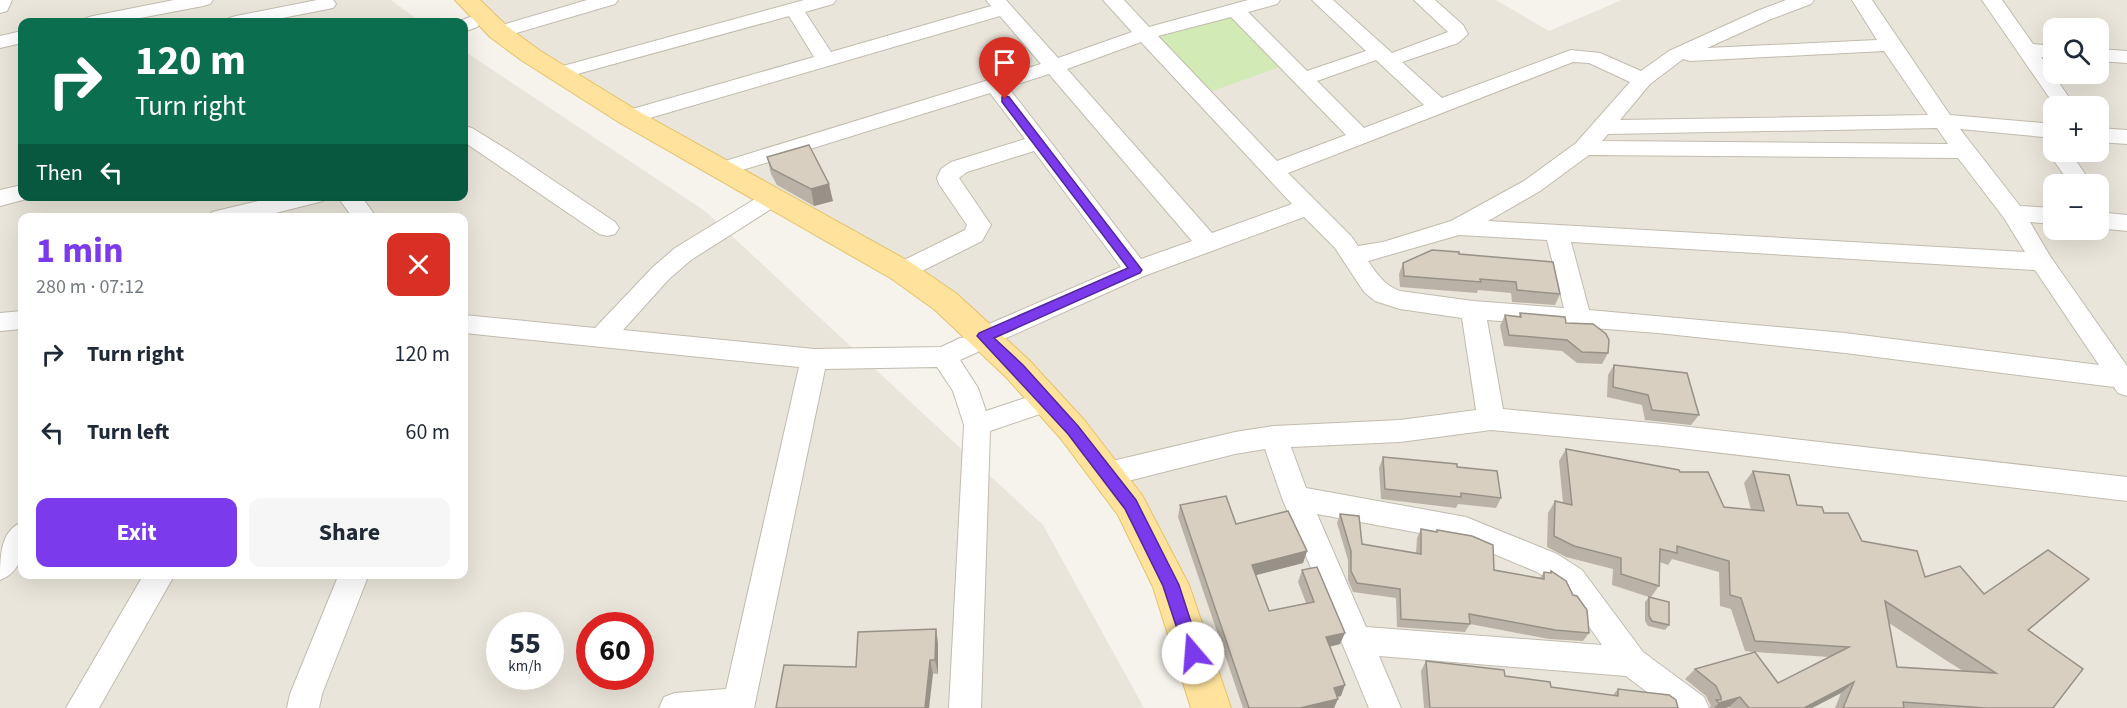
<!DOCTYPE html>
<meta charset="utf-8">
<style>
:root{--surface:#fff;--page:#f6f6f7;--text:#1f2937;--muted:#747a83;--accent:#7c3aed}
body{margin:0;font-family:"Source Sans 3",sans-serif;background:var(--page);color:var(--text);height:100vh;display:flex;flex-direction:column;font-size:22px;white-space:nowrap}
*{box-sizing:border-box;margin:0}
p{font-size:20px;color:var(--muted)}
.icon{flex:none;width:33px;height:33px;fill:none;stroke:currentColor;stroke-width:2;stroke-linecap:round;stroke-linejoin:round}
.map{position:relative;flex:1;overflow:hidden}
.drawer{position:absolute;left:18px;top:213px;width:450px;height:366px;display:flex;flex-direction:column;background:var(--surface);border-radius:12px;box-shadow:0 6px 24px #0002}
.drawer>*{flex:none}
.top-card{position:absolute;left:18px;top:18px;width:450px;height:183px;border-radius:12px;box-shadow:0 6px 24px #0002;background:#0b6e4f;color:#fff;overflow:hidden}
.controls{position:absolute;left:2043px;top:18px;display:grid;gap:12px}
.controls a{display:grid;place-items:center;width:66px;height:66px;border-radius:12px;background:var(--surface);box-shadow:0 6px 24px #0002;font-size:30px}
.speed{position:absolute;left:486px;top:612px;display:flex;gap:12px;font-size:30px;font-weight:700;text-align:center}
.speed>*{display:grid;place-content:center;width:78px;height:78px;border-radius:50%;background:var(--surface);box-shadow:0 6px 24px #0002;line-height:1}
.speed small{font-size:15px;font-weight:400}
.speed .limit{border:9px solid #d22;background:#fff;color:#111}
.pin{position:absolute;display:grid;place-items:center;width:51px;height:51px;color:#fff;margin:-62px -26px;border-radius:50% 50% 50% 0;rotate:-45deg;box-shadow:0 0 6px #0007}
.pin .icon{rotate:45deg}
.me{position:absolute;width:66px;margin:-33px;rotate:342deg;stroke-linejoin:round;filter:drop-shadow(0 0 4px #0008)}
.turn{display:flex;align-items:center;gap:21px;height:126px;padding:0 18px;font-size:27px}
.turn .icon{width:78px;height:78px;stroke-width:2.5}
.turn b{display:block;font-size:42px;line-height:51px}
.then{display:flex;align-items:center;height:57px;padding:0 18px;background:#0003;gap:12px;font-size:22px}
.round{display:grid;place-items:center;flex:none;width:63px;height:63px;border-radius:12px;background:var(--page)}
.overview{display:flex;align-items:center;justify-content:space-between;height:102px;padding:0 18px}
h1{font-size:36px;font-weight:700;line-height:45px;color:var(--accent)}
.action{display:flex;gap:12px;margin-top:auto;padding:12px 18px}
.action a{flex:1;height:69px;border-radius:12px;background:var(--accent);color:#fff;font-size:24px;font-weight:700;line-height:69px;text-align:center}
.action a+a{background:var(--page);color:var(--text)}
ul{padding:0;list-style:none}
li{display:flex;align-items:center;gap:18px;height:78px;padding:0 18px}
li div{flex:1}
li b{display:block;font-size:22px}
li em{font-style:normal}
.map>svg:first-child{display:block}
.residential{fill:#eae5da;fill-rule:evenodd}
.green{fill:#d2eab5}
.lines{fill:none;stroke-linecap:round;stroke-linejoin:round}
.minor-casing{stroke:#c2bbae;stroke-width:2}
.major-casing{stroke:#e6c16a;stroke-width:2}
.minor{fill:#fff;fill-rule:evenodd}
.major{fill:#ffe39c;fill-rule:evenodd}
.wall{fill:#bab2a6;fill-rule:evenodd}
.shaded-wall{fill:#979187}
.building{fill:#d8cfc1;stroke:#979187;stroke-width:1.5;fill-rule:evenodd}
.route{fill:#7c3aed;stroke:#51269a;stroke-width:1.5}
</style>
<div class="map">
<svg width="2127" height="708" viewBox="0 0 2127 708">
<rect width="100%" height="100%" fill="#f6f3ec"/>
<g class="residential">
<path d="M0 0H391L421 22H22V196H464V51L705 211 1043 525 1144 708H0ZM22 218H464V574H22ZM500 626H550V676H500ZM590 626H640V676H590Z"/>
<path d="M467 0H1496L1549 31 1622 0H2127V708H1212L1130 505 946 302 629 117ZM2054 28H2098V74H2054ZM2054 106H2098V152H2054ZM2054 184H2098V230H2054Z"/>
</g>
<polygon class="green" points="1235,10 1288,64 1201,95 1144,34"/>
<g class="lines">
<defs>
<g id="minor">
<polygon points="0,0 12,0 7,11 0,13"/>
<polygon points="174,0 213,0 210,4 203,6 119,22 83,22 86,18 93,16"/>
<polygon points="317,0 333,0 336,4 333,8 262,22 226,22 229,18 236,16"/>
<polygon points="587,0 618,0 615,4 506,36 492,36 489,32 492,28"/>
<path d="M804 0H836L833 4 805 12 831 52 991 6 986 0H1006L1058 58 1132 32 1103 0H1124L1149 27 1248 0H1280L1277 4 1248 12 1307 71 1366 51 1312 0H1333L1392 53 1448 32 1414 0H1435L1463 25 1468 34 1458 43 1402 62 1442 98 1571 50 1600 53 1641 71 1669 51 1757 11 1786 0H1814L1811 4 1771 19 1707 48 1877 40 1852 0H1872L1950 115 2054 124V138L1960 129 2020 206 2054 208V224L2030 222 2050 256 2127 366V396L2118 393 2114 387 1845 353 1658 333 1487 320 1503 409 1663 424 2127 477V501L1663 446 1491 430 1400 442 1291 447 1306 488 1466 517 1557 554 1582 570 1643 652 1704 697 1709 708H1668L1626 676 1379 656 1401 708H1369L1282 498 1265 449 1235 454 1108 486 1098 482 1094 474 1098 466 1108 462 1235 432 1274 426 1400 420 1476 410 1462 318 1400 309 1375 301 1364 292 1335 248 1304 217 1144 276 993 344 981 346 978 352 960 360 978 388 986 411 1031 396 1040 400 1044 407 1040 414 990 431 981 708H949L964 425 953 391 937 367 825 369 754 708H659L664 697 675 693 726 689 799 367 464 333V315L595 328 653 267 675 248 755 199 763 196 771 199 774 204 771 209 691 260 669 279 623 330 814 349 941 347 960 338 972 336 975 330 1121 267 1034 151 967 172 959 178 991 225 982 241 910 277 902 280 894 277 890 271 894 265 965 230 967 225 939 184 937 178 941 169 951 162 1025 139 990 93 720 177 712 175 709 170 712 165 1041 64 1000 16 629 124 622 122 618 117 622 112 814 57 789 16 559 79 552 77 549 73 552 69ZM1231 17 1346 135 1277 161 1158 36ZM1141 42 1292 204 1212 233 1067 69ZM1884 51 1928 115 1620 120 1650 84 1683 59 1690 61ZM1376 60 1424 105 1364 128 1317 81ZM1573 62 1589 63 1630 82 1576 143 1524 181 1451 221 1383 242 1358 246 1351 236 1288 173ZM1049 74 1192 241 1141 259 1008 87ZM1937 128 1948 144 1602 141 1608 134ZM1589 155 1958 158 2004 218 2025 252 1488 221 1540 191ZM1459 235 1547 240 1564 308 1473 301 1400 291C1385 286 1377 274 1368 261ZM1571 242 2035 270 2099 365 1845 333 1589 310ZM1317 514 1463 541 1537 572 1562 588 1602 645 1366 627Z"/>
<polygon points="1982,0 2002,0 2033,44 2054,46 2054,58 2041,57 2075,106 2055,106"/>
<polygon points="470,17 477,19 480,23 477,27 464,32 464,22 457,22"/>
<polygon points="22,31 22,43 0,48 0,36"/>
<polygon points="2098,49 2127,51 2127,63 2098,61"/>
<polygon points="464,126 472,128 511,152 615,222 619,228 615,234 607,236 599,234 464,142"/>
<polygon points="2098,128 2127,130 2127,144 2098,142"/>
<polygon points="2054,146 2054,152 2070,152 2092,184 2070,184 2048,152"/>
<polygon points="22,185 22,196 31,196 30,198 0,206 0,190"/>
<polygon points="279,196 326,196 323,201 256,218 209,218 212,212"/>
<polygon points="337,196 361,196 377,218 353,218"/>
<polygon points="2098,212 2127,215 2127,231 2098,228"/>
<polygon points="22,311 22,329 0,331 0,313"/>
<path d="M22 522C24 544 25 571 0 580 0 557 0 531 22 522Z"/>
<polygon points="144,574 175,574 99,708 66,708"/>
<polygon points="339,574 369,574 322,694 319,708 287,708 290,694"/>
</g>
<polygon id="major" points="455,0 480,0 508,27 539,50 638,111 912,263 957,294 1029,360 1085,421 1142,495 1189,585 1231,708 1191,708 1153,587 1118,515 1061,439 1007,378 935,310 892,279 620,123 521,60 490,37"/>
</defs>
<use href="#minor" class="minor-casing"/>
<use href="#major" class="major-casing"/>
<use href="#minor" class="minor"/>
<use href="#major" class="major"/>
</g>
<g class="wall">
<polygon points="767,157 833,201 814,206 777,185 771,174"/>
<polygon points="1459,254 1560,294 1555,305 1512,302 1511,293 1478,290 1477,293 1400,287 1399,274 1403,263"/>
<polygon points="1520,313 1566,323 1608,353 1602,364 1577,363 1562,351 1504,346 1500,326 1505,315 1519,316"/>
<polygon points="1614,365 1699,415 1691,425 1645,420 1642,405 1607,397 1608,375"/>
<path d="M1566 449 1680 472 1724 507 1751 510 1744 483 1753 471 1797 505 1824 513 1862 541 1925 577 1984 594 2028 630 2053 708H1835L1841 693 1812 708H1730L1729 707 1725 708H1709L1711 706 1706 696 1685 679 1695 669 1754 652 1745 651 1731 609 1720 606 1719 572 1672 559 1668 565 1660 562 1659 586 1651 597 1669 625 1665 630 1648 626 1645 621V602L1649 597 1612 585 1613 569 1566 557 1547 547 1548 513 1555 501 1563 503 1559 461ZM1889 623 1944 659 1963 671 1897 667ZM1755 652 1829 657 1778 683Z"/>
<polygon points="1383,457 1457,467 1501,498 1496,508 1458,504 1456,508 1381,499 1379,468"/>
<polygon points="1180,505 1307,551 1303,563 1256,575 1269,611 1306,603 1298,582 1302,570 1340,644 1330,647 1341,696 1337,697 1334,708 1243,708 1178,517"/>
<polygon points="1340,514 1362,544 1416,553 1417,538 1421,529 1436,532 1437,530 1494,570 1540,578 1544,572 1550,573 1551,571 1589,633 1583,641 1549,639 1470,624 1465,632 1397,627 1396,598 1353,592 1348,580 1348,560 1337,523"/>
<polygon points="938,643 938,674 856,667"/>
<polygon points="1426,661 1505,676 1551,687 1613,695 1618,689 1678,708 1424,708 1421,671"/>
</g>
<g class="shaded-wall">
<polygon points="829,184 833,201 814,206 811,189"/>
<polygon points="1307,551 1303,563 1249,577 1252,565"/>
<polygon points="936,629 938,643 938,674 935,660"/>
<polygon points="1345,633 1340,644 1322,648 1326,637"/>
<polygon points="930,660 933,674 929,708 925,708"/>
<polygon points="1854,682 1841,693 1812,708 1804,708"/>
<polygon points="1345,685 1341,696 1329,699 1334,688"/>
<polygon points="1740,697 1729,707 1725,708 1714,708 1719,703"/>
<polygon points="1338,699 1334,708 1300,708"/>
</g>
<g class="building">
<polygon points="809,145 829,184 811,189 772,169 767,157"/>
<polygon points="1432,250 1459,252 1459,254 1553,262 1560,294 1517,290 1516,282 1480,279 1481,282 1404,276 1403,263"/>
<polygon points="1520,313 1565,317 1566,323 1593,324 1606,334 1609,340 1608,353 1582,352 1567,340 1509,335 1505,315 1521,317"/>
<polygon points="1614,365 1687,373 1699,415 1652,410 1648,395 1613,387"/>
<path d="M1566 449 1679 470 1680 472H1708L1724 507 1764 511 1753 471 1789 475 1797 505 1822 507 1824 513H1848L1862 541 1917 551 1925 577 1960 566 1984 594 2048 550 2089 579 2028 630 2083 669 2053 708H1985L1903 702 1904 708H1843L1854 682 1804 708H1749L1740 697 1719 703 1716 700H1721V697L1716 686 1695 669 1755 652 1778 683 1849 647 1755 641 1741 598 1730 595 1729 561 1677 546V553L1660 549 1659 586 1621 574V558L1574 546 1554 536 1555 501 1572 505ZM1885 601 1996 673 1897 667Z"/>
<polygon points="1383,457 1457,464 1457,467 1497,471 1501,498 1461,493 1461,497 1385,489"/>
<polygon points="1226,496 1236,524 1288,511 1307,551 1252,565 1269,611 1314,602 1302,570 1317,567 1345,633 1326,637 1345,685 1334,688 1338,699 1300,708 1249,708 1180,505"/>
<polygon points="1340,514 1359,516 1362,544 1421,554 1421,529 1437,532 1437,530 1472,536 1493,545 1494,570 1544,579 1544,572 1551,573 1551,571 1566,581 1573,595 1577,596 1587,610 1589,633 1555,630 1469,614 1470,624 1401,619 1400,589 1357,583 1351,571 1351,551"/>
<polygon points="1649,597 1669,602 1669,625 1652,621 1649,616"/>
<polygon points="936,629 935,660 930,660 925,708 776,708 784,665 856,667 858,632"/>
<polygon points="1426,661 1504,670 1505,676 1550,682 1551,687 1618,696 1618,689 1669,695 1676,700 1678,708 1430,708"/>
</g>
<polygon class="route" points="1005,96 1009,97 1142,270 1140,273 994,338 1023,365 1078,426 1136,500 1179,585 1201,653 1199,659 1193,661 1187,659 1163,586 1125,509 1068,434 977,336 979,333 1128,268 1002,102 1002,97"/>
</svg>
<div class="controls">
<a><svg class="icon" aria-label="search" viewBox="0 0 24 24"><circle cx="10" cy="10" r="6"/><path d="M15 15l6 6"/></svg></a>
<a>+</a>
<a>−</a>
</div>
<div class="speed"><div>55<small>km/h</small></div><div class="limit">60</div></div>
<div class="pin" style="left:1005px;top:99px;background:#d93025"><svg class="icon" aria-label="arrive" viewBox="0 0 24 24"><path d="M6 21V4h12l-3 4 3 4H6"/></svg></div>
<svg class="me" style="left:1193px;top:653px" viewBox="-20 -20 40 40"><circle r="19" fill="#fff"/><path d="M0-13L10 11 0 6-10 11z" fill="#7c3aed"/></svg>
<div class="top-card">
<div class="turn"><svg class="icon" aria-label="right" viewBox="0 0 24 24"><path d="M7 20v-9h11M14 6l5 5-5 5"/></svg><div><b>120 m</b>Turn right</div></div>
<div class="then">Then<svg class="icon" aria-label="left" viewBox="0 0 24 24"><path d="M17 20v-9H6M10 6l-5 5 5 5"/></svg></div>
</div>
<section class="drawer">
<div class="overview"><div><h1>1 min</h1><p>280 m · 07:12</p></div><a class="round" style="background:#d93025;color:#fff"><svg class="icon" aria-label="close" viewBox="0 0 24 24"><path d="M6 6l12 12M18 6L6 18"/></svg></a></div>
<ul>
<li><svg class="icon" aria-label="right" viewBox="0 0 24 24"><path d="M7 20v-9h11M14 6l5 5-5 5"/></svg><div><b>Turn right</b></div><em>120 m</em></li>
<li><svg class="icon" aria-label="left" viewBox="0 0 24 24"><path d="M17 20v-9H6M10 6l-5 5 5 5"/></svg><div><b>Turn left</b></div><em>60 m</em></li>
</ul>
<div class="action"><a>Exit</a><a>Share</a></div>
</section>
</div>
